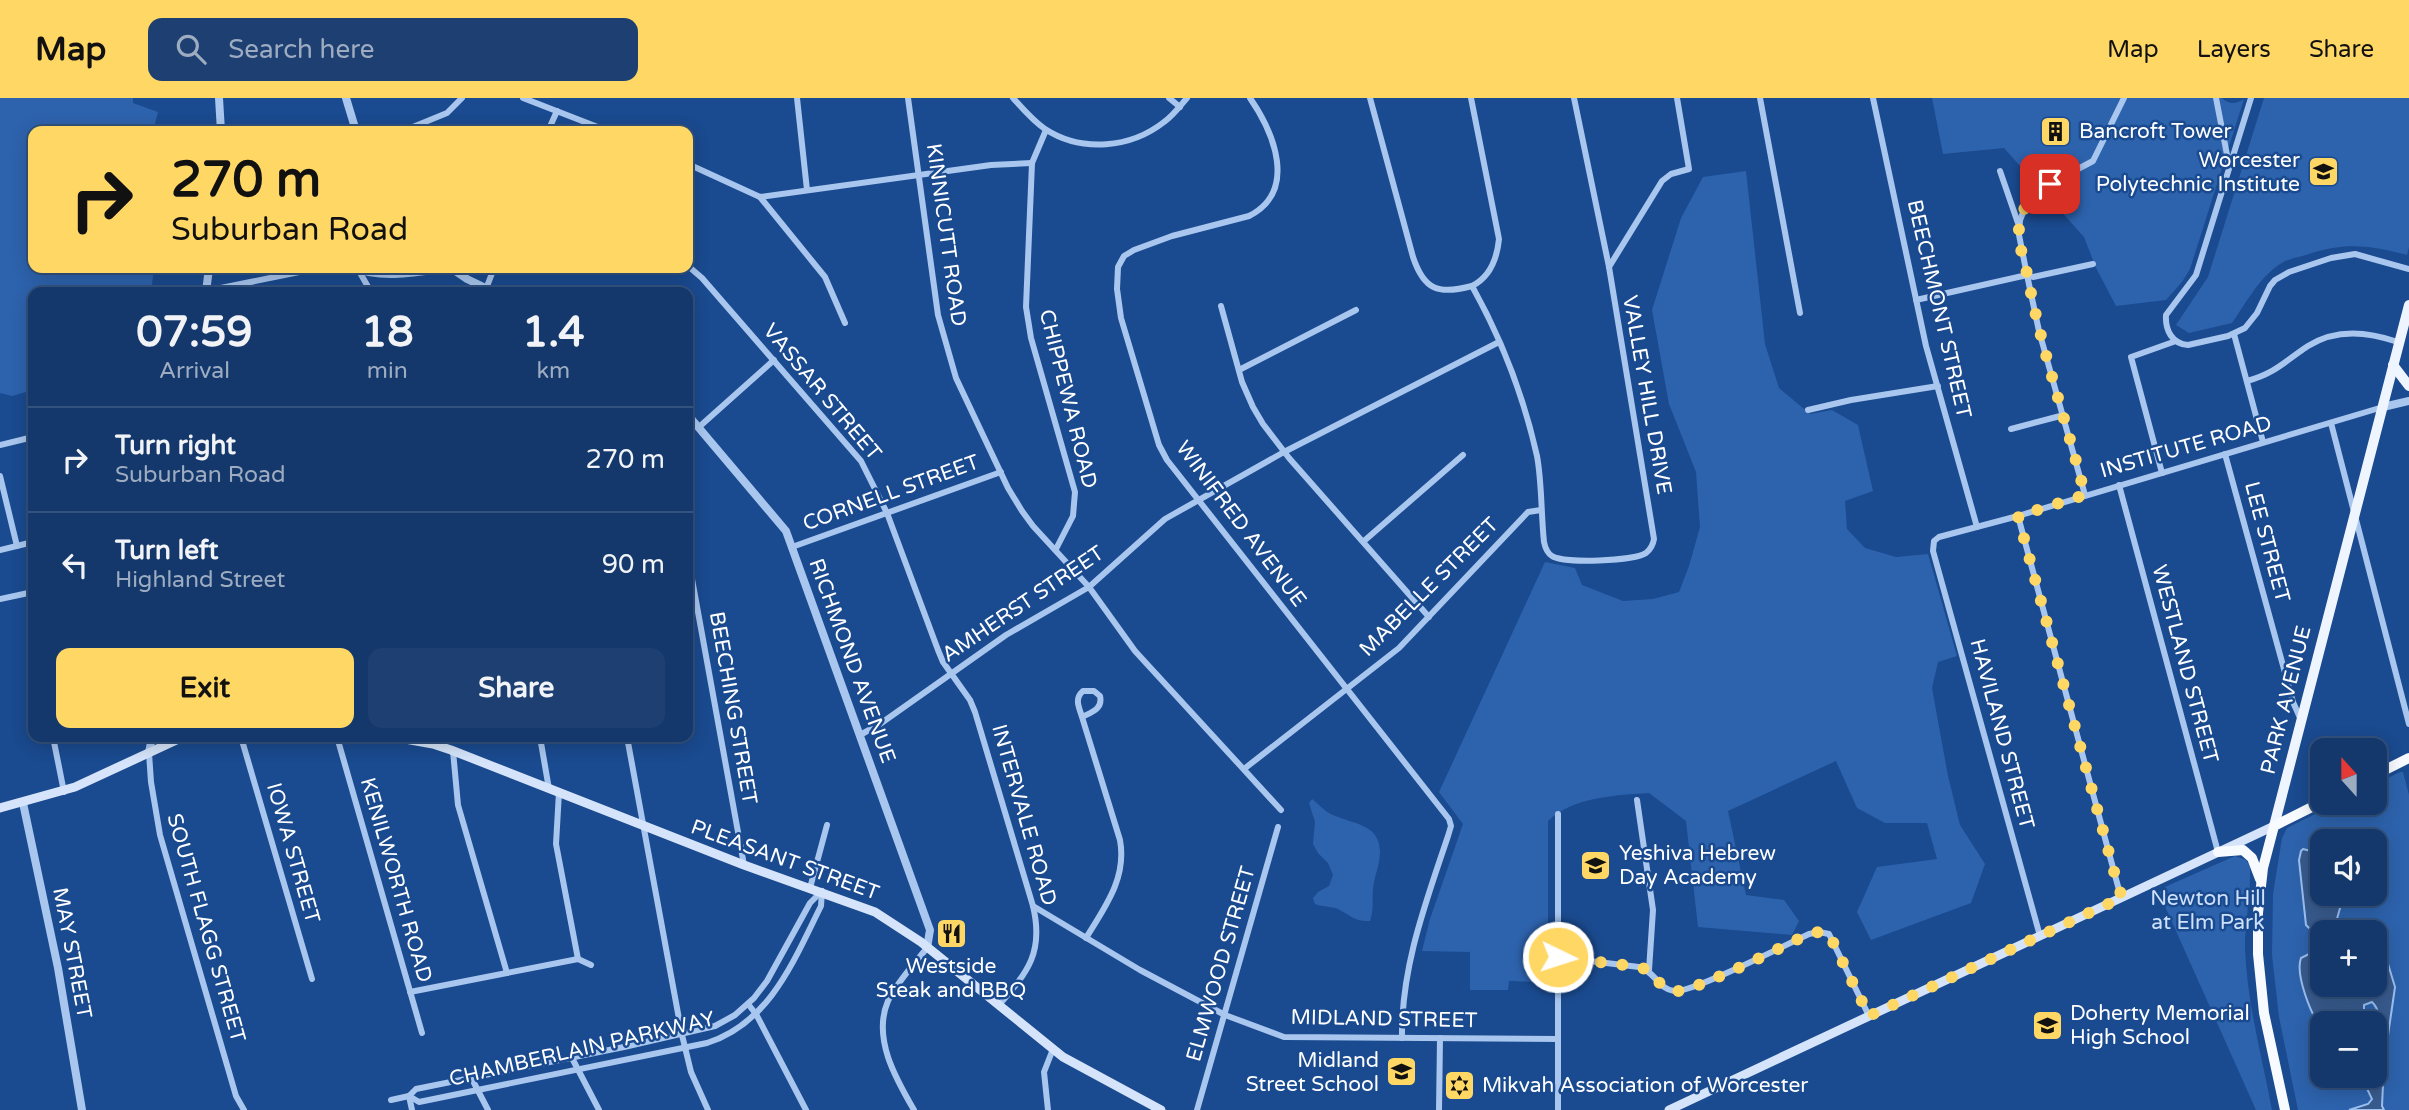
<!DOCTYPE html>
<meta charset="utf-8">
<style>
:root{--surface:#14386b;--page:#1d3f71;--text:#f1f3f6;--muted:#9dacc1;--line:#33527e;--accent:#ffd765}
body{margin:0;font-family:"Varela Round",sans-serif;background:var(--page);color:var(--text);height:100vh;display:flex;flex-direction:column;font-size:26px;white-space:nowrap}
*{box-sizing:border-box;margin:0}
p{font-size:23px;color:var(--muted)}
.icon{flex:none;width:38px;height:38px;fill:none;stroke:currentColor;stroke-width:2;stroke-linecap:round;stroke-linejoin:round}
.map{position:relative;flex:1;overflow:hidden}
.panel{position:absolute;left:28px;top:189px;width:665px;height:455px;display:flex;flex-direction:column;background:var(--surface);border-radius:14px;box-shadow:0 4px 18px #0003,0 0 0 2px var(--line)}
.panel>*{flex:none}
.hud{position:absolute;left:28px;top:28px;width:665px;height:147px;border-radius:14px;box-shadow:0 4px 18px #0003,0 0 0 2px var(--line);background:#ffd765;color:#111;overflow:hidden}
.needle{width:46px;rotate:339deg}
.fabs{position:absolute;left:2310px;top:640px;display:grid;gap:14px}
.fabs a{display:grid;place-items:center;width:77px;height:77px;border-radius:14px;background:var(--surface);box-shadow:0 4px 18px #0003,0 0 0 2px var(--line);font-size:35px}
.pin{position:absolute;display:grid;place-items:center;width:60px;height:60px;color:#fff;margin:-30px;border-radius:14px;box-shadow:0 4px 10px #0006}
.me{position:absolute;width:77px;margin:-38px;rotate:94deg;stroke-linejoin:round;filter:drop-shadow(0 0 5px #0008)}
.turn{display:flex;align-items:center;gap:24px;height:147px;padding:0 28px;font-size:32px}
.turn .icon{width:91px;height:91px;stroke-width:2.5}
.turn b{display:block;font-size:49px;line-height:60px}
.eta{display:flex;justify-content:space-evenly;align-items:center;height:119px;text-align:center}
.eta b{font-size:42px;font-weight:800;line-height:49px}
.primary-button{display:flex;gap:14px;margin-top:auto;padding:14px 28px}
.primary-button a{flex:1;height:80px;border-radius:14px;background:var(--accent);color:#111;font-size:28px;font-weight:800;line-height:80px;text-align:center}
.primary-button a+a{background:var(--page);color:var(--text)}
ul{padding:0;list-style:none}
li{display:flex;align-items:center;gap:21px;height:105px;padding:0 28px;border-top:2px solid var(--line)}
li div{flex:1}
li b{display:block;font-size:26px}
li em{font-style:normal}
header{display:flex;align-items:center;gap:42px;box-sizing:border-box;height:98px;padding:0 35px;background:var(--accent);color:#111}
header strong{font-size:33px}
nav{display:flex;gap:38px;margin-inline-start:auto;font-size:24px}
.search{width:490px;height:63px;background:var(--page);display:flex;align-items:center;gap:18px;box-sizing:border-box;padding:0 24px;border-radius:14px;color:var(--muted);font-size:26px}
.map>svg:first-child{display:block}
.green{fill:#2d63ad;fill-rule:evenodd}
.water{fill:#385b8e;stroke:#9bc0f0;stroke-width:2}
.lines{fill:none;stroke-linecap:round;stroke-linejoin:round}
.minor{stroke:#a8c6ee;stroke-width:6}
.tertiary{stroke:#a8c6ee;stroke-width:8}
.secondary{stroke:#d5e4fa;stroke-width:9}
.primary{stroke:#eff5ff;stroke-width:10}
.trunk{stroke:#f7faff;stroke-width:10}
.route{stroke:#ffd765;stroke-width:12;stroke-dasharray:0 21.6}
.labels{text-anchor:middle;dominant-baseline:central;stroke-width:5;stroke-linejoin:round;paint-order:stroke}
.poi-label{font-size:21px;fill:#fff;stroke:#1a4a8f;text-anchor:start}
.street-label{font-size:21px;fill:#fff;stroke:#1a4a8f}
.park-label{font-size:21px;fill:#cee1fa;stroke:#1a4a8f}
</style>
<header>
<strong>Map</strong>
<div class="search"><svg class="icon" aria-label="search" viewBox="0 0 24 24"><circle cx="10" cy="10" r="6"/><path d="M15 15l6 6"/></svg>Search here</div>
<nav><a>Map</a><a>Layers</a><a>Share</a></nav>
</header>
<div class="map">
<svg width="2409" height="1012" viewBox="0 0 2409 1012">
<rect width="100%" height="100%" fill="#1a4a8f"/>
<g class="green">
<polygon points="0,0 133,0 133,5 158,14 153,33 33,33 33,170 154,170 151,194 33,194 33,292 12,298 0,295"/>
<path d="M1932 0H2222C2229 7 2236 6 2244 1L2190 171 2182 184 2166 202 2116 208 2096 170 2084 139 2004 50 1943 56Z"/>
<path d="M2264 0H2409V149L2407 157C2367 147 2345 144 2306 157 2298 159 2287 161 2280 166 2259 180 2246 205 2232 225L2189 235 2176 227 2208 179Z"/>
<path d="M1746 73 1765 246 1779 290 1810 316 1832 312 1858 327 1873 393 1845 403 1847 431 1865 450 1896 459 1928 456 1957 558 1938 564 1932 590 1948 678 1960 727 1985 766 1971 805 1871 842 1857 814 1877 769 1937 761 1927 725H1885L1857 710 1836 663 1728 713 1746 797 1784 802 1799 823 1792 837 1698 829 1686 723 1649 695C1618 697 1572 699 1548 723V884L1509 883 1508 892H1470V854L1422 853 1430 821 1463 726 1439 694 1545 464 1575 470 1582 487 1623 503 1653 501 1679 494 1689 468 1700 429 1696 374 1669 306 1652 212 1681 120 1703 79Z"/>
<path d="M2400 674H2403L2409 697V1012H2298L2279 919 2272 857 2273 796 2282 740 2287 730 2337 705H2375V686ZM2322 744H2375V796H2322ZM2322 835H2375V887H2322ZM2322 926H2375V978H2322Z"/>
<path d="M1312 701C1320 707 1324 713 1333 717 1353 726 1380 726 1380 754 1380 767 1374 779 1373 791 1372 804 1374 811 1370 823 1355 824 1350 817 1338 811 1331 808 1322 809 1315 806L1313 800 1318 794 1329 788 1333 777 1328 765 1318 755 1313 746 1315 724 1309 705Z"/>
<path d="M2235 758 2246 762 2250 769C2251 796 2245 823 2245 850 2247 906 2262 958 2272 1012H2256L2159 795 2167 788Z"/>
</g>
<g class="water">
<polygon points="2303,751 2322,756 2322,796 2344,796 2333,835 2325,835 2324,829 2309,830 2306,827 2299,762 2301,753"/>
<path d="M2322 844V877L2320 867H2312L2309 872 2311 881 2318 887 2322 885V887H2370L2374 892 2381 893C2388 886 2385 875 2379 868L2375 866V858L2388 866 2395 889 2384 965 2382 1008 2384 1012H2349L2368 1006 2372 1001 2361 978H2375L2377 950 2375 948V936L2379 932C2379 921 2380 912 2372 904L2364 907V926H2322V930C2311 918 2295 876 2301 860L2317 852Z"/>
</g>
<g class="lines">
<g class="minor">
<polyline points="523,0 608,33"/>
<polyline points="797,0 807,92"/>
<polyline points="908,0 938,217 956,280 1008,390 1022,413 1033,428 1089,489 1135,553 1281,712"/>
<path d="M1013 0C1023 11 1033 23 1045 31 1082 55 1131 50 1164 24 1173 18 1180 8 1187 0"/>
<polyline points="1169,0 1180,9"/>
<path d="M1250 0C1274 35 1298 93 1249 118L1172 138 1134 152 1124 158 1118 169 1117 191 1121 220 1159 347 1167 362 1449 721 1451 728 1448 738C1426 804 1401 869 1402 940"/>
<path d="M1370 0 1413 159C1424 192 1438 197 1472 188 1501 240 1524 300 1537 358 1542 385 1541 416 1544 444 1545 449 1547 455 1552 458 1564 466 1634 463 1646 455 1651 451 1653 447 1654 441L1609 169 1574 0"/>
<path d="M1471 0 1499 141C1497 161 1490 179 1472 188"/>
<polyline points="1760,0 1800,215"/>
<polyline points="1873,0 1926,248 1977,429"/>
<polyline points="2216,0 2229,67"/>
<path d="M2251 0 2196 177 2166 217C2165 232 2172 246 2188 247L2228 238 2245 230 2257 215 2270 188 2275 182 2289 174 2331 160 2355 156 2409 171"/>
<polyline points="1046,32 1032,65 1026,209 1031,240 1075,394 1073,418 1056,451"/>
<polyline points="403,33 447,15 462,0"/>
<polyline points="548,33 557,13"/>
<polyline points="688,66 760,99 991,67 1032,65"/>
<polyline points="2000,73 2019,128"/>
<polyline points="760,99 825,179 845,225"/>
<path d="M688 168 702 180 861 363 887 415 938 552 943 564 970 602 975 614 1033 808C1044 854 1028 874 999 907"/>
<polyline points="1609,169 1662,83 1671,76 1689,71 1677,0"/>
<path d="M351 170C383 183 418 175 451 170"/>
<polyline points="359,173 371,194"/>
<polyline points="486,191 494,170"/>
<polyline points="206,193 319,170"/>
<polyline points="1916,202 2027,177 2019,137 2020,122 2025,110 2048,87 2093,63 2124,0"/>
<polyline points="1221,208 1242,284 1253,309 1263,326 1289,360 1429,519"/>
<polyline points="2234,236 2263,344"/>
<polyline points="1239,272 1356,212"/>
<path d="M2247 283C2276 275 2285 263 2308 248 2337 230 2368 234 2398 244"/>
<polyline points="1808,312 1851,302 1938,288"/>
<polyline points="2331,325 2409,626"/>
<polyline points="699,329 774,262"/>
<polyline points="2011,331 2064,317"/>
<polyline points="0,347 33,339"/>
<polyline points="2225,356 2293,604 2301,622"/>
<polyline points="2162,375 2131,259 2176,243"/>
<polyline points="0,378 17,448"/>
<polyline points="2119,387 2218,754"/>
<polyline points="2085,397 2039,233 2027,177 2033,179 2093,166"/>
<polyline points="2018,418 2119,792 2123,799"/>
<polyline points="1364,443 1463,357"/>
<polyline points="792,449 1001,374"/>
<polyline points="0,452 33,444"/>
<polyline points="688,459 744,767"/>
<polyline points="29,495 33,521"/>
<polyline points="0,501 33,494"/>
<path d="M1082 619C1092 614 1103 611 1100 598L1094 593H1083C1074 601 1079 609 1082 619L1120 742C1127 780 1105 809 1086 840"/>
<polyline points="860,637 880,626 1006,537 1089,489 1165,421 1284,354 1499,244"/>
<polyline points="53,639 64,694"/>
<polyline points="241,639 312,881"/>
<polyline points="337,639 422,935"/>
<polyline points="540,639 549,691"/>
<polyline points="627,639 682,937 691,974 708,1012"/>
<polyline points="453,653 458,707 507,875"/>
<polyline points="149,655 151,684 160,737 236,998 244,1012"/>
<polyline points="1244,671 1399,550 1528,414 1541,412"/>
<polyline points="559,694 556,746 578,861"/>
<polyline points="1637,702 1653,812 1649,872"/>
<polyline points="1558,716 1558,1012"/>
<polyline points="810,790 827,727"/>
<polyline points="1033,808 1140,872 1225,917 1284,939 1558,941"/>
<polyline points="2040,838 1933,453 1934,443 1939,439 2018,418 2383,309"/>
<path d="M1557 859 1639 869C1656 874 1658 891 1674 893 1690 896 1787 846 1809 836L1819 834 1829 836 1869 918"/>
<polyline points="410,894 578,861 591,867"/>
<polyline points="748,906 756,916 806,1012"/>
<polyline points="572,960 599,1012"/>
<polyline points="472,981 488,1012"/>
<path d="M409 998 419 1004 707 945C770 925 794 862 821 808L822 793"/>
<polyline points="409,998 412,1012"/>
<polyline points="391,1002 409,998 416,991 624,949 715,928 735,917 754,900 767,883 810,805 822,793"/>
<path d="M914 1012C896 981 872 940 888 903 897 884 914 866 927 850"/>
<polyline points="1048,1012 1044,974 1053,951"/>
<polyline points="1197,1012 1278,729"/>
<polyline points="1439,1012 1440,940"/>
</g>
<g class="tertiary">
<polyline points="219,0 221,33"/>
<polyline points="346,0 356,33"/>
<polyline points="451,170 467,181 494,194"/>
<polyline points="206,194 209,170"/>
<polyline points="2383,309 2409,303"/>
<polyline points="688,317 786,433 930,832 927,850"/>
<polyline points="149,655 152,639"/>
<polyline points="23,705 58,870 82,1012"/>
</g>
<g class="secondary">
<polyline points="394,639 433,646 451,652 744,767 875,814 921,844 1063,959 1161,1012"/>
<polyline points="0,710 75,689 183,639"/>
<polyline points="1669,1012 2274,728"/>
</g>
<g class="primary">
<polyline points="2393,267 2409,288"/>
<polyline points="2274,728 2409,207"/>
</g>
<g class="trunk">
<polyline points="2375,677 2409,660"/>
<polyline points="2218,754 2243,752 2252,760 2260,781"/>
<polyline points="2285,1012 2264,915 2258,856 2258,815 2263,770 2274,728 2322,704"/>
</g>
</g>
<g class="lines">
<path class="route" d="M1558 859 1640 869C1656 874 1658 891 1674 893 1691 896 1787 846 1809 836L1819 834 1829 836 1869 918 2123 799 2119 792 2018 418 2085 397C2067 325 2042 254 2028 180 2024 161 2016 142 2020 122 2023 107 2037 94 2050 86"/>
</g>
<defs>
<symbol id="building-square" viewBox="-11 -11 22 22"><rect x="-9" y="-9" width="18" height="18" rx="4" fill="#ffd765" stroke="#1a4a8f"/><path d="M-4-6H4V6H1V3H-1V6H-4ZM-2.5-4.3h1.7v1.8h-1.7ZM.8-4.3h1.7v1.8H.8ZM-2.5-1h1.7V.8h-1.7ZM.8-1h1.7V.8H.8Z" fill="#111"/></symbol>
<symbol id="university-square" viewBox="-11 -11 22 22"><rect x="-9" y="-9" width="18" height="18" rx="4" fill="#ffd765" stroke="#1a4a8f"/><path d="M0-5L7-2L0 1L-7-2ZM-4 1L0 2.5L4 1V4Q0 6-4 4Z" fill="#111"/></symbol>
<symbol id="school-square" viewBox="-11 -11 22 22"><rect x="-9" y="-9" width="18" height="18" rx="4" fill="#ffd765" stroke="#1a4a8f"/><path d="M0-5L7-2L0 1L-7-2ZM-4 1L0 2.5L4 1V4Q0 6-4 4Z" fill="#111"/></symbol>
<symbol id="restaurant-square" viewBox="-11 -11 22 22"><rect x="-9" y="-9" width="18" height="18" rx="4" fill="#ffd765" stroke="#1a4a8f"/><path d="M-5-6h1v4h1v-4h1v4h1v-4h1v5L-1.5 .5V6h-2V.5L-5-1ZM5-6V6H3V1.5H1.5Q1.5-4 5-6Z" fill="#111"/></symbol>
<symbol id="synagogue-square" viewBox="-11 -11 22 22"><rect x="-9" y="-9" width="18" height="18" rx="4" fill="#ffd765" stroke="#1a4a8f"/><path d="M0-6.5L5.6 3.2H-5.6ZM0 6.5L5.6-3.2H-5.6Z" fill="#111"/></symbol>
</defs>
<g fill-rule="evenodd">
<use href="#building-square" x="2038" y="16" width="35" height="35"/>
<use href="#university-square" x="2306" y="56" width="35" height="35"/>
<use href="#school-square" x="1578" y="750" width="35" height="35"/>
<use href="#restaurant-square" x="934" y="818" width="35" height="35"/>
<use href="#school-square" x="2030" y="910" width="35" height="35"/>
<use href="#school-square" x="1384" y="956" width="35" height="35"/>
<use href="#synagogue-square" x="1442" y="970" width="35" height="35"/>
</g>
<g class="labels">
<g class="poi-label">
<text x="2079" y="33">Bancroft Tower</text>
<text x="2300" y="62" text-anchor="end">Worcester<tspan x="2300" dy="24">Polytechnic Institute</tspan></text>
<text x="1619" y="755">Yeshiva Hebrew<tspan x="1619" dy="24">Day Academy</tspan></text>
<text x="951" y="868" text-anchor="middle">Westside<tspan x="951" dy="24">Steak and BBQ</tspan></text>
<text x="2070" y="915">Doherty Memorial<tspan x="2070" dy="24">High School</tspan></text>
<text x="1379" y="962" text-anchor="end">Midland<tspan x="1379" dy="24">Street School</tspan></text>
<text x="1482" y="987">Mikvah Association of Worcester</text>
</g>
<g class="street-label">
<text transform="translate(946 137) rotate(82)">KINNICUTT ROAD</text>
<text transform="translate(1939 211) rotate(77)">BEECHMONT STREET</text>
<text transform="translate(822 294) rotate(50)">VASSAR STREET</text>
<text transform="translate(1647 297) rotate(80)">VALLEY HILL DRIVE</text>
<text transform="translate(1068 301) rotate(76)">CHIPPEWA ROAD</text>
<text transform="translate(2186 349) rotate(-16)">INSTITUTE ROAD</text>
<text transform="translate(891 395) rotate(-20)">CORNELL STREET</text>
<text transform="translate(1241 426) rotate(53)">WINIFRED AVENUE</text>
<text transform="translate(2267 444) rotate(75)">LEE STREET</text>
<text transform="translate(1429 489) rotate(-45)">MABELLE STREET</text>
<text transform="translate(1023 506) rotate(-34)">AMHERST STREET</text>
<text transform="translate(852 563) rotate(70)">RICHMOND AVENUE</text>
<text transform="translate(2185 566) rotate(75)">WESTLAND STREET</text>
<text transform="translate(2286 602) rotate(-76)">PARK AVENUE</text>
<text transform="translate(733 610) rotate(80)">BEECHING STREET</text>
<text transform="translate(2002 636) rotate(75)">HAVILAND STREET</text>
<text transform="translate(1024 717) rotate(74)">INTERVALE ROAD</text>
<text transform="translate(293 755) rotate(74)">IOWA STREET</text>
<text transform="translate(785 762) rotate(20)">PLEASANT STREET</text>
<text transform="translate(396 782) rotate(74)">KENILWORTH ROAD</text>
<text transform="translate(206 830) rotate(74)">SOUTH FLAGG STREET</text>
<text transform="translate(72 855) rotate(79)">MAY STREET</text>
<text transform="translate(1221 866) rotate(-74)">ELMWOOD STREET</text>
<text transform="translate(1384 921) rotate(1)">MIDLAND STREET</text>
<text transform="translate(582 951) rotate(-13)">CHAMBERLAIN PARKWAY</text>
</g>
<g class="park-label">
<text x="2208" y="800">Newton Hill<tspan x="2208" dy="24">at Elm Park</tspan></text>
</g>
</g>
</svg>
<div class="fabs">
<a><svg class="needle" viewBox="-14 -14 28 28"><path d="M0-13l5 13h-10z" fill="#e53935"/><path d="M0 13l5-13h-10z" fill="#9dacc1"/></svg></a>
<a><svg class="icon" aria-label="sound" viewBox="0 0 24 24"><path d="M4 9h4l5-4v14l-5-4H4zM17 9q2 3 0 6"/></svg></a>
<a>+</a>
<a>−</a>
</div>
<div class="pin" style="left:2050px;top:86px;background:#d93025"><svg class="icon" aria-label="arrive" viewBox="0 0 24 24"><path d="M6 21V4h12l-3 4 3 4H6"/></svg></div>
<svg class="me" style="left:1558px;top:859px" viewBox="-20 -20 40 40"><circle r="17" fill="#ffd765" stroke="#fff" stroke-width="3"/><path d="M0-11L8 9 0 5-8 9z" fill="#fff"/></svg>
<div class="hud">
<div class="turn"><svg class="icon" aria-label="right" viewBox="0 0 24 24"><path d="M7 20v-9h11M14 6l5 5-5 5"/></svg><div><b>270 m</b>Suburban Road</div></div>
</div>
<section class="panel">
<div class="eta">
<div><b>07:59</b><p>Arrival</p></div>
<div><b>18</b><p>min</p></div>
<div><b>1.4</b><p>km</p></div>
</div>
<ul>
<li><svg class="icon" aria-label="right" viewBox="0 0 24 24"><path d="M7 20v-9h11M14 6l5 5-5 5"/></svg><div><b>Turn right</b><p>Suburban Road</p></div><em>270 m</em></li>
<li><svg class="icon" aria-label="left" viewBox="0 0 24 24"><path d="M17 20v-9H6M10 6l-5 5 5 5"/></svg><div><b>Turn left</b><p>Highland Street</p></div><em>90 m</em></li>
</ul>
<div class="primary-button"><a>Exit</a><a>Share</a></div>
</section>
</div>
